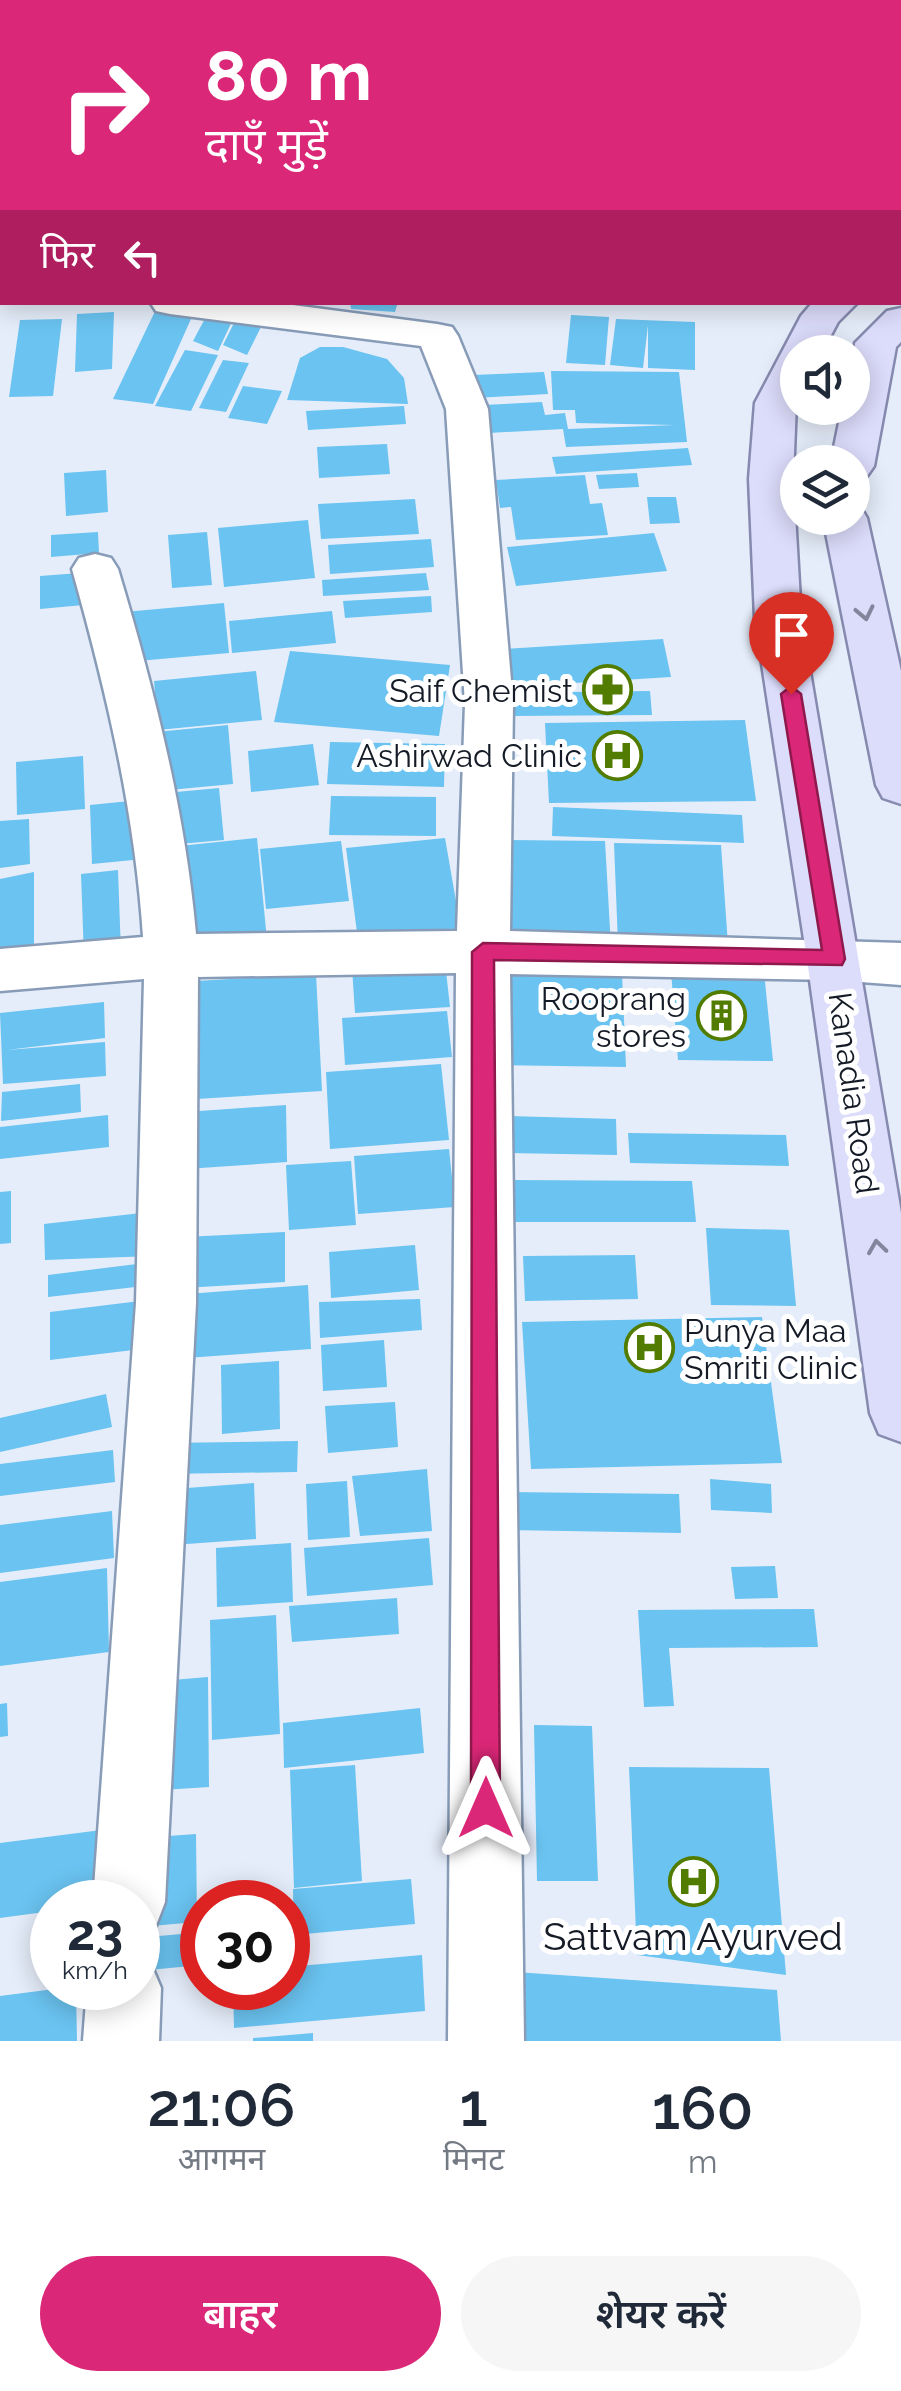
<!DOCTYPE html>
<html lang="hi">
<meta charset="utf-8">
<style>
:root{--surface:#fff;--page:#f6f6f7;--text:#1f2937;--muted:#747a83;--accent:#db2777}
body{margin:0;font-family:Raleway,"Noto Sans Devanagari",sans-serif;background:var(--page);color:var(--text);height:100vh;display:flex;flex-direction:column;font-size:38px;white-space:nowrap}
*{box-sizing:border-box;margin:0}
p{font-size:32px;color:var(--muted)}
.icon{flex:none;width:55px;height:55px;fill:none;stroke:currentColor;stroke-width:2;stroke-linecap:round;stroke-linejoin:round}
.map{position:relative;height:2041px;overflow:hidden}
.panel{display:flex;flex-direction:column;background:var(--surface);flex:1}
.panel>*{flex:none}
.guide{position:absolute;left:0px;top:0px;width:902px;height:305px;box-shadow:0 5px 25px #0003;background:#db2777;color:#fff;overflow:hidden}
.fabs{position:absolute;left:780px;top:335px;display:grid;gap:20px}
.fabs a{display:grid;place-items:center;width:90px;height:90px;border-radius:50%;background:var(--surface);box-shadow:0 5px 25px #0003;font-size:50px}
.speed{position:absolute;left:30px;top:1880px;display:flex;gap:20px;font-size:50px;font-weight:700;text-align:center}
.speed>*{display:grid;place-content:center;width:130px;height:130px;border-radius:50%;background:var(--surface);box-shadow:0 5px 25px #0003;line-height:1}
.speed small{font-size:25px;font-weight:400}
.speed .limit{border:15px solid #d22;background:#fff;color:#111}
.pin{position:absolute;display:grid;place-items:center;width:85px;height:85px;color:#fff;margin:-102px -42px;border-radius:50% 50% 50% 0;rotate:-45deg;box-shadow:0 0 10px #0007}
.pin .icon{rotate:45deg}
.me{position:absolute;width:110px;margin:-55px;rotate:0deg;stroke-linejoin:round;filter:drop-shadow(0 0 8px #0008)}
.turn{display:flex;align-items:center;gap:35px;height:210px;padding:0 40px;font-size:45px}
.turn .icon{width:130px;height:130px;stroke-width:2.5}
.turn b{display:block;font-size:70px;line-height:85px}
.then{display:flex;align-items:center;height:95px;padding:0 40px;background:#0003;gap:20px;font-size:38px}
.eta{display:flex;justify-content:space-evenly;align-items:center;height:170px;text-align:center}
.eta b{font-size:60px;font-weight:600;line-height:70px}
.primary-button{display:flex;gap:20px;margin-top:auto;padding:20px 40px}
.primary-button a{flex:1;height:115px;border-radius:60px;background:var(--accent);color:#fff;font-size:40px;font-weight:600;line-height:115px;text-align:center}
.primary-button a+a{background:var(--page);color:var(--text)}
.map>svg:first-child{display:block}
.building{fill:#6ac3f0}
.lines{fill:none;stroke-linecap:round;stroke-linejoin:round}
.minor-casing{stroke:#889cb8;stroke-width:5}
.major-casing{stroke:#868aae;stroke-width:5}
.minor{fill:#fff;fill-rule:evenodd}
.major{fill:#dcdcfb;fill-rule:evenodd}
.oneway{stroke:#82859b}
.route{fill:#db2777;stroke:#8e194d;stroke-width:2.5}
.labels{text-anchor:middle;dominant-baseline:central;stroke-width:10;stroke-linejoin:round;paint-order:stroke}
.poi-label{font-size:32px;fill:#141b26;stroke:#fff;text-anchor:end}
.street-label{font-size:32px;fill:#141b26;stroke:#fff}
.near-poi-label{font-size:38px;fill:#141b26;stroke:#fff}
</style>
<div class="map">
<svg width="901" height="2041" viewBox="0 0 901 2041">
<rect width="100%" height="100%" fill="#e5edfa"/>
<g class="building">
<polygon points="350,302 398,302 395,312 351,309"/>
<polygon points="158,305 195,310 153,404 113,399"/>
<polygon points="209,311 235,315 218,351 193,341"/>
<polygon points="114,312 112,369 75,372 77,314"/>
<polygon points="571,315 609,317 605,365 566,363"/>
<polygon points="237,317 264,321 247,355 223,345"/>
<polygon points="62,319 53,396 9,397 20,320"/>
<polygon points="616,319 695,322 695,370 648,368 648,325 643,368 610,365"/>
<polygon points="320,347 343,347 387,359 404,378 408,404 287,400 300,358"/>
<polygon points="185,350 218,355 191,411 155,406"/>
<polygon points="223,360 249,363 226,412 199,408"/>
<polygon points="551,371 679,372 687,442 566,447 563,429 488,433 483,405 542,402 545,415 565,413 568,429 675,425 576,423 575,410 553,410"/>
<polygon points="544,372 548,394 476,398 473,375"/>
<polygon points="243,386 282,391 267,424 228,418"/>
<polygon points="404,406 406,424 308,430 306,411"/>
<polygon points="387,444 390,474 319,478 317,447"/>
<polygon points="688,448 692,465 556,474 552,457"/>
<polygon points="106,470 108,512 66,516 64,473"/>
<polygon points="637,473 639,487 599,489 596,475"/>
<polygon points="585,475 590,504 602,503 608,535 516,540 511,507 500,508 496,480"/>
<polygon points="647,497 676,497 680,523 650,524"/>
<polygon points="415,499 419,534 321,539 318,504"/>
<polygon points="308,520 315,578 224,587 218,528"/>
<polygon points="98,532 99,553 51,557 51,535"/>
<polygon points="207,532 212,585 172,588 168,535"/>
<polygon points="654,533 667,571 516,586 507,547"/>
<polygon points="431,539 434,567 330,574 328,545"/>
<polygon points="93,572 94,604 40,609 40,576"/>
<polygon points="426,573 429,590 323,596 322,580"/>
<polygon points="431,596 432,612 345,618 343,601"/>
<polygon points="224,603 229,653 126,662 124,612"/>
<polygon points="332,611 336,643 232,653 229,621"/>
<polygon points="663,639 671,677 509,687 504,649"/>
<polygon points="290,651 450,665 439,736 274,722"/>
<polygon points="256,671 262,720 158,730 154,681"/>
<polygon points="650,691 652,715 499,716 498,693"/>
<polygon points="745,720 756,801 549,803 545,723"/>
<polygon points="228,725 233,784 159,791 156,732"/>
<polygon points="330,742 445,744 444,787 327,784"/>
<polygon points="313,744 319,785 251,792 248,751"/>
<polygon points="83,756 85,809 17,815 16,762"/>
<polygon points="219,788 224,840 179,844 176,792"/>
<polygon points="331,796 436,797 436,836 329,835"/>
<polygon points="130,801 133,860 92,864 90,805"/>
<polygon points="553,807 742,815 744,843 552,836"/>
<polygon points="29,819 30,864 0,868 0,821"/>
<polygon points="257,838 267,940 176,949 170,847"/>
<polygon points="445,838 461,930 358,940 346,848"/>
<polygon points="498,840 605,841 611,947 498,946"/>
<polygon points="341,841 349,901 266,909 260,849"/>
<polygon points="614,843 721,845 728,945 618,944"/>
<polygon points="118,870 121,953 84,957 81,874"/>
<polygon points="34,872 34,960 0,963 0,879"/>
<polygon points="445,962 450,1007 355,1013 352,968"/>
<polygon points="671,971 764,972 773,1061 678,1060"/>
<polygon points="497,972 622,973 626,1067 498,1065"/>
<polygon points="316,974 322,1091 197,1099 196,981"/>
<polygon points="104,1002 105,1038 7,1050 105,1042 106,1076 3,1084 0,1013"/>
<polygon points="447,1011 452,1057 345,1065 342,1018"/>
<polygon points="441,1064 449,1140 330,1149 326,1072"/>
<polygon points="80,1084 81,1112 1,1121 2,1092"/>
<polygon points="286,1105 287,1162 171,1170 171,1113"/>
<polygon points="108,1115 109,1147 0,1159 0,1127"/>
<polygon points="508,1116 616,1119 617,1155 508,1153"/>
<polygon points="628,1133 786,1135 789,1166 630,1163"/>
<polygon points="449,1149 455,1207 358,1214 354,1156"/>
<polygon points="351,1161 356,1225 289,1230 286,1165"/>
<polygon points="502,1180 692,1181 696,1222 502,1222"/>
<polygon points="11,1191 11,1243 0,1244 0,1192"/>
<polygon points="150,1212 152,1256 45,1260 44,1224"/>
<polygon points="706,1228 789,1230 796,1306 711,1305"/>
<polygon points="285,1232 285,1282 183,1288 184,1237"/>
<polygon points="415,1245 419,1290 331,1298 329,1252"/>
<polygon points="635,1255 638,1299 525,1301 523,1256"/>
<polygon points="153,1262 153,1285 48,1297 48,1275"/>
<polygon points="308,1285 311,1349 186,1358 187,1294"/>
<polygon points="420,1299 422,1330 320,1338 319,1302"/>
<polygon points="148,1300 150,1348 50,1360 50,1312"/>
<polygon points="762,1317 782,1463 531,1469 522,1322"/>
<polygon points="384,1340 387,1387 323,1391 321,1345"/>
<polygon points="279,1361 280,1429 222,1434 221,1365"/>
<polygon points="106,1394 112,1427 0,1452 0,1418"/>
<polygon points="395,1402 398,1447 328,1453 325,1406"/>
<polygon points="298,1441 297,1472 165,1474 166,1443"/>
<polygon points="113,1450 115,1482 0,1496 0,1464"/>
<polygon points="427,1469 432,1531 360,1536 352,1476"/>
<polygon points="710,1479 771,1484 772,1513 711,1510"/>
<polygon points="347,1481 350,1537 308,1540 306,1484"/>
<polygon points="254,1483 256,1539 159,1546 160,1490"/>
<polygon points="502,1492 679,1494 681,1533 502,1530"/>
<polygon points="112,1511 114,1558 0,1573 0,1525"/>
<polygon points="429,1538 433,1585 307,1596 304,1548"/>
<polygon points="291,1543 293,1602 217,1607 216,1548"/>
<polygon points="775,1566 778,1598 735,1599 731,1567"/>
<polygon points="107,1568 109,1652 0,1666 0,1582"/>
<polygon points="397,1598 399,1634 292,1642 289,1606"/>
<polygon points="814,1609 818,1647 669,1648 674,1706 644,1707 638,1610"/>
<polygon points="276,1615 280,1734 212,1740 210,1620"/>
<polygon points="208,1677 209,1787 147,1791 148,1682"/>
<polygon points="7,1703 8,1736 0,1737 0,1704"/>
<polygon points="420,1708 424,1753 284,1768 283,1723"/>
<polygon points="534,1725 592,1726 598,1881 537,1881"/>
<polygon points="355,1765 362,1881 294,1888 290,1770"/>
<polygon points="629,1767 769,1768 786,1975 637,1955"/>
<polygon points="117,1828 119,1902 52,1902 52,1911 0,1918 0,1843"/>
<polygon points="196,1834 197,1922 140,1927 140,1838"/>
<polygon points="411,1879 415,1924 294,1935 293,1889"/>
<polygon points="202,1932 202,1965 138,1971 138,1938"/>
<polygon points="422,1955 425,2011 234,2028 233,1988 288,1988 288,1967"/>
<polygon points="499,1971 777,1990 781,2041 499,2041"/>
<polygon points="62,1988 76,1988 77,2041 0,2041 0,1996"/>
<polygon points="313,2033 313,2041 253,2041 253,2038"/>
</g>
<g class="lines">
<defs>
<g id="minor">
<polygon points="64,0 98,0 99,2 65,2"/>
<polygon points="0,35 2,36 2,57 0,57"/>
<path d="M150 302H270L437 324 452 327 458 336 488 409 513 704 510 931 901 943V985L834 980 510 974 524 2041H448L456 973 198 977 196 1303 165 1902 155 1928 138 1935V1902H93L136 1303 144 979 0 991V949L143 937C135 812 106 690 72 569L79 558 95 554 111 558 118 569C154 689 185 810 196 934L457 931 465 704 446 409 421 346 170 314 156 311Z"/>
<polygon points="138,1956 150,1962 161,1988 159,2041 83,2041 87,1988 138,1988"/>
</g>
<g id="major">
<polygon points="901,247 901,272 900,272 900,247"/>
<polygon points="813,302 858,302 838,322 822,352 798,352 793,479 801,618 901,1213 901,1442 879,1434 870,1413 807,959 755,618 749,479 755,403 801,316"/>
<polygon points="901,308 901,342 896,347 874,466 867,476 852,480 852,462 831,462 842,408 852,408 855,343 887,311"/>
<polygon points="852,505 861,508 867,518 901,671 901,804 883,798 876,785 823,518 852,518"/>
</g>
</defs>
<use href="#minor" class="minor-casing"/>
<use href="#major" class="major-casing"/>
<use href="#minor" class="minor"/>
<use href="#major" class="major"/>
</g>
<defs><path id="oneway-chevron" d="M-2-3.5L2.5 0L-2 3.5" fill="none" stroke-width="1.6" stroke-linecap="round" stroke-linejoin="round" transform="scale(2.5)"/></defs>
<g class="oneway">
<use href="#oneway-chevron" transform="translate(865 613) rotate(78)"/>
<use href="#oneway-chevron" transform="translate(877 1247) rotate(-98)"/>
</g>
<polygon class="route" points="791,686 801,694 845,959 842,965 494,960 500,1808 496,1818 486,1822 475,1818 471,1808 472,952 483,943 822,950 781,694"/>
<defs>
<symbol id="pharmacy-ring" viewBox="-11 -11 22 22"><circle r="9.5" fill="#fff" stroke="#527c00" stroke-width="1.5"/><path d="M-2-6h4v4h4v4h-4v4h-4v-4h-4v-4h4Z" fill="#527c00"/></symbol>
<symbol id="hospital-ring" viewBox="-11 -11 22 22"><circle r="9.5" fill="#fff" stroke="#527c00" stroke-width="1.5"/><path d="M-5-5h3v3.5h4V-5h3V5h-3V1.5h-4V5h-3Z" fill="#527c00"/></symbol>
<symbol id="building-ring" viewBox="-11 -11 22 22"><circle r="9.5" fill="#fff" stroke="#527c00" stroke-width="1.5"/><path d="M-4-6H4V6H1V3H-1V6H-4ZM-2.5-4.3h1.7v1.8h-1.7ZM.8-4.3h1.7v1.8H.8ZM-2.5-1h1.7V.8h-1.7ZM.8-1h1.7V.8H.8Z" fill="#527c00"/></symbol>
</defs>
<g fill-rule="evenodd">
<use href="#pharmacy-ring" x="580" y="662" width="55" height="55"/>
<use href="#hospital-ring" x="590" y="728" width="55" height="55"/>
<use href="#building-ring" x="694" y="988" width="55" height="55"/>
<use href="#hospital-ring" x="622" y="1320" width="55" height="55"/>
<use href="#hospital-ring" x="666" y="1854" width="55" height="55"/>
</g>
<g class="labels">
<g class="poi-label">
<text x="573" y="690">Saif Chemist</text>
<text x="582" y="755">Ashirwad Clinic</text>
<text x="686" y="998">Rooprang<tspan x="686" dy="37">stores</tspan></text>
<text x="684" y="1330" text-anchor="start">Punya Maa<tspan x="684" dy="37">Smriti Clinic</tspan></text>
</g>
<g class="street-label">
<text transform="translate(854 1093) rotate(82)">Kanadia Road</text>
</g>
<g class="near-poi-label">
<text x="693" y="1936">Sattvam Ayurved</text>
</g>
</g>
</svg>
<div class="fabs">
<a><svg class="icon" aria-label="sound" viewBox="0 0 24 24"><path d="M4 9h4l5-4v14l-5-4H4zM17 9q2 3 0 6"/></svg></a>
<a><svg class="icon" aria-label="layers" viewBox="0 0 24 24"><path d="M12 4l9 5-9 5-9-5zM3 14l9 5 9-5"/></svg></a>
</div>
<div class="speed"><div>23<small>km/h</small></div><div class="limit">30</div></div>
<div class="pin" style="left:791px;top:694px;background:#d93025"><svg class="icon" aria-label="arrive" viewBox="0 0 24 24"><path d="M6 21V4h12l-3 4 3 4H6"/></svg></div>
<svg class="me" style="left:486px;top:1808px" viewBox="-20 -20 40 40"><path d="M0-17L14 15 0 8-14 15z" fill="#db2777" stroke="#fff" stroke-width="4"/></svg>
<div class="guide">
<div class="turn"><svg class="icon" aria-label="right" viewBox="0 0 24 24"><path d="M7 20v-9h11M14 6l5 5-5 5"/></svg><div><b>80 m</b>दाएँ मुड़ें</div></div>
<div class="then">फिर<svg class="icon" aria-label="left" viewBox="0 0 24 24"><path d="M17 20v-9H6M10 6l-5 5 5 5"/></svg></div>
</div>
</div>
<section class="panel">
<div class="eta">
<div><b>21:06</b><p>आगमन</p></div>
<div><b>1</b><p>मिनट</p></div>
<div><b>160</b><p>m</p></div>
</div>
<div class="primary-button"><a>बाहर</a><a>शेयर करें</a></div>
</section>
